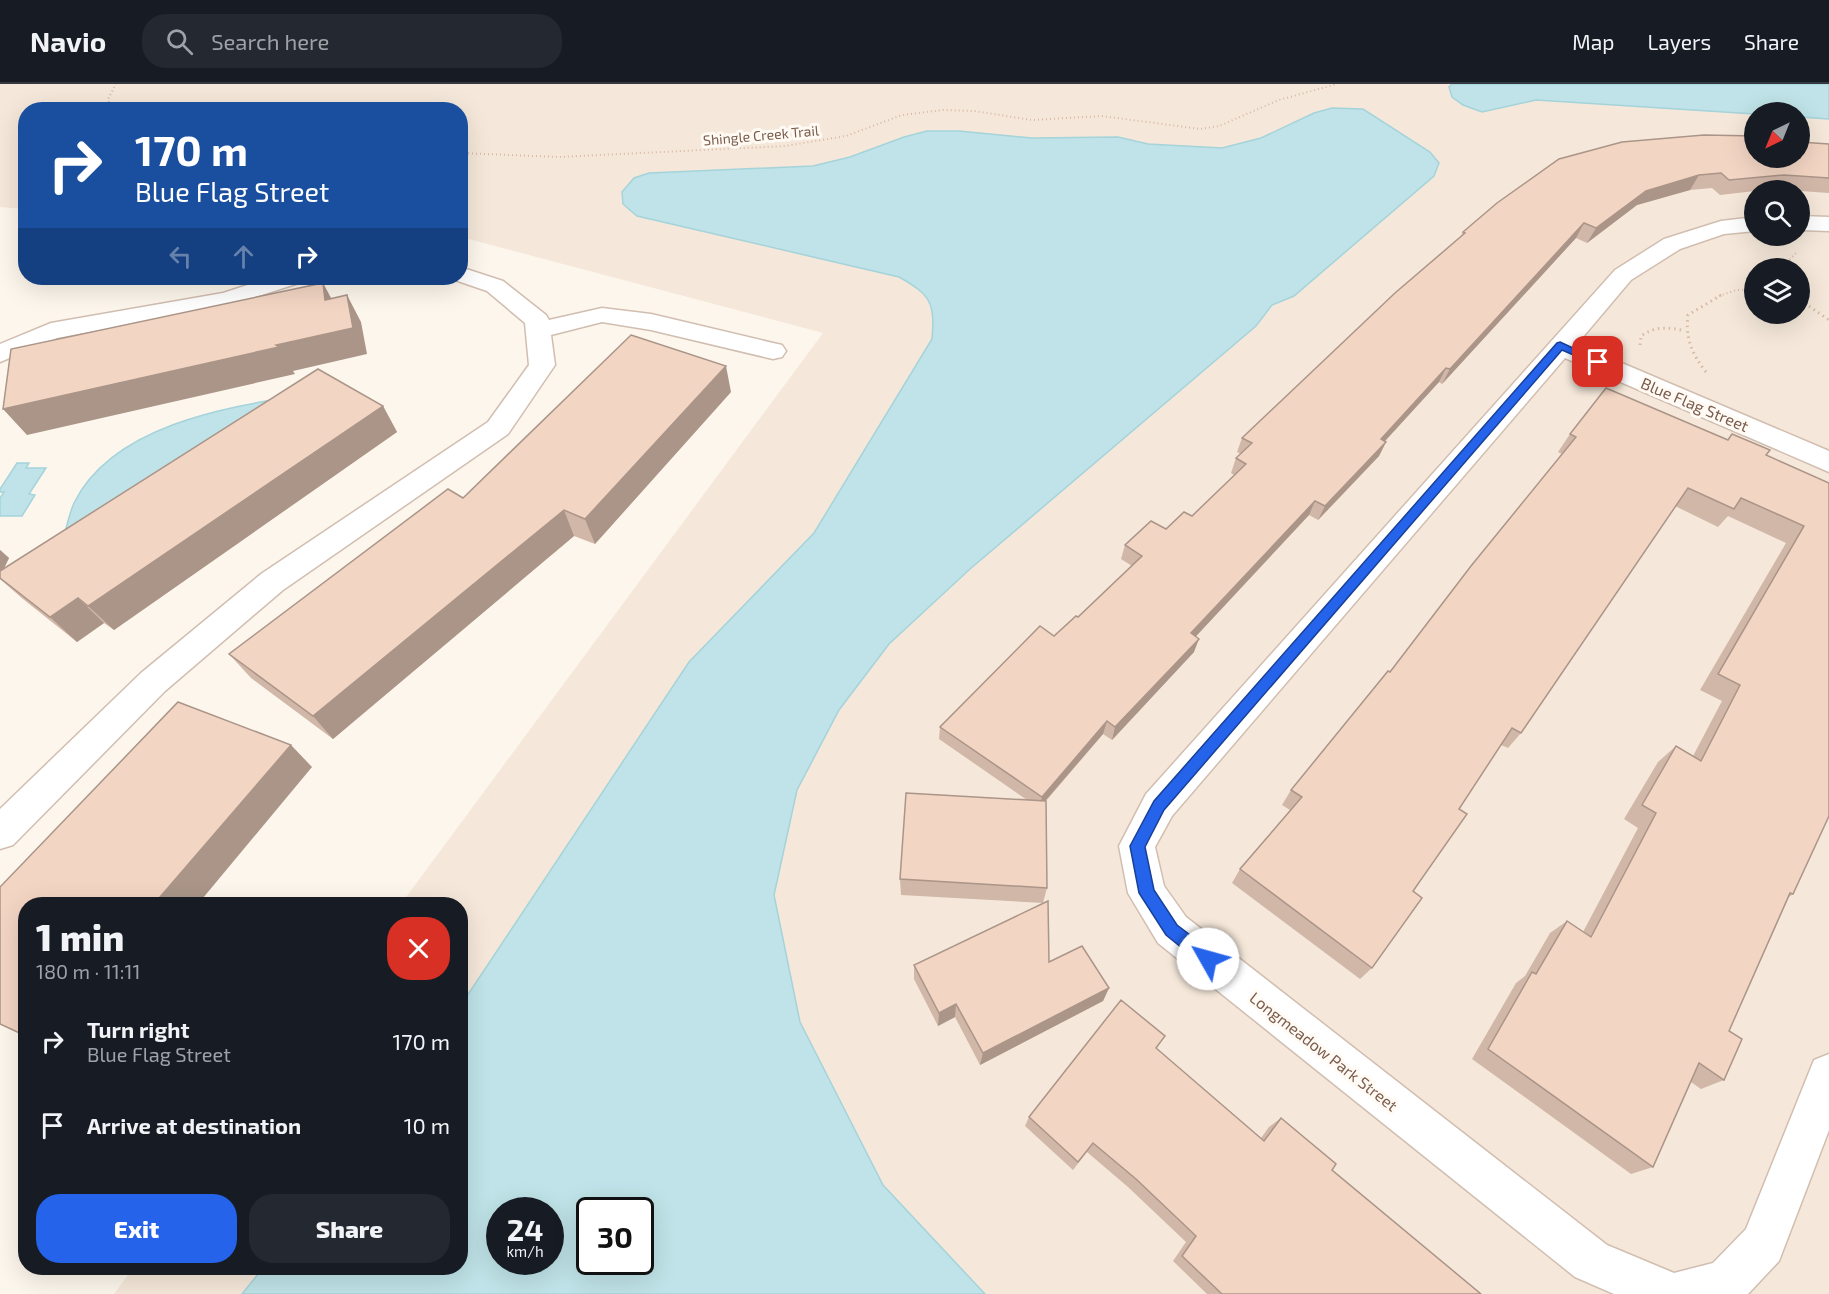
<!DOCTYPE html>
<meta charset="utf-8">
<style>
:root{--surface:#171b24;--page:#242831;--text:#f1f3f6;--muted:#9ea1a6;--line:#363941;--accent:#2563eb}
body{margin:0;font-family:"Exo 2",sans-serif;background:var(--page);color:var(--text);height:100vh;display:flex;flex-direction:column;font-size:22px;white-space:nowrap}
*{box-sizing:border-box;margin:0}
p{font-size:20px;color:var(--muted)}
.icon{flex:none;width:33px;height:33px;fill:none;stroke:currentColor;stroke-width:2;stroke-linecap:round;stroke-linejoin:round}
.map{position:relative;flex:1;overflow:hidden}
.drawer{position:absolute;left:18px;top:813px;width:450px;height:378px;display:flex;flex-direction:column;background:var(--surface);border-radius:24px;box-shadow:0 6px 24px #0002}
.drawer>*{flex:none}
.banner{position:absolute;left:18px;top:18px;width:450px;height:183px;border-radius:24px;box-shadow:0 6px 24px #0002;background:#1a4fa0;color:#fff;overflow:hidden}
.needle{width:39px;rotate:223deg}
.tools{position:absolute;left:1744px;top:18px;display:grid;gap:12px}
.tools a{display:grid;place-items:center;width:66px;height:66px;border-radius:50%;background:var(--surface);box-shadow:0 6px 24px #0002;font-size:30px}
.speed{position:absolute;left:486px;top:1113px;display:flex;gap:12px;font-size:30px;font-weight:700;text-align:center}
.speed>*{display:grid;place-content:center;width:78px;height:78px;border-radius:50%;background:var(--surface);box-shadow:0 6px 24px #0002;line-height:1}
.speed small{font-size:15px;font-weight:400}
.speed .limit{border:3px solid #111;border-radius:9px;background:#fff;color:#111}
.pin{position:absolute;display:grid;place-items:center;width:51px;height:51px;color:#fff;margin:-26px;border-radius:12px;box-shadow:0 3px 9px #0006}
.me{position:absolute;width:66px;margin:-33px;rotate:308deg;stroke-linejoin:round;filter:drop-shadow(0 0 4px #0008)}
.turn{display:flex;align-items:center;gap:21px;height:126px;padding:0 18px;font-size:27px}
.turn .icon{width:78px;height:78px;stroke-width:2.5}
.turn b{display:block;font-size:42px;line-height:51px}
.lanes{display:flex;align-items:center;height:57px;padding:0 18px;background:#0003;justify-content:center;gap:30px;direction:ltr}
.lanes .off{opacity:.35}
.round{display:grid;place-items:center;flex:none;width:63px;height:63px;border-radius:24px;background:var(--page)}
.overview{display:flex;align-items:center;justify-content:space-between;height:102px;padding:0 18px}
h1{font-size:36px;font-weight:800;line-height:45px}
.primary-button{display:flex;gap:12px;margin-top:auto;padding:12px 18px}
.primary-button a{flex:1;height:69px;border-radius:24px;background:var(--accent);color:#fff;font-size:24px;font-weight:800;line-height:69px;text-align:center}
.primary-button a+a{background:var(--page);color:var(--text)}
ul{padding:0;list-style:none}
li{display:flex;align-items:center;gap:18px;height:84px;padding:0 18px}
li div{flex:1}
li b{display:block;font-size:22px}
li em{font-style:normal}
header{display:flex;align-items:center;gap:36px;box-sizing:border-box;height:84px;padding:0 30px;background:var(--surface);border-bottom:2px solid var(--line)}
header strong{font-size:28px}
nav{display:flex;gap:33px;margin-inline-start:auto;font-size:21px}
.search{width:420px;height:54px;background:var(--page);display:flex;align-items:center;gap:15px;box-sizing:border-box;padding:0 21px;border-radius:24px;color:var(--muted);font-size:22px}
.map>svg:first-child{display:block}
.residential{fill:#f5e8da;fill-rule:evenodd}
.water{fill:#bfe3e8;stroke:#a5d3da;stroke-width:1.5;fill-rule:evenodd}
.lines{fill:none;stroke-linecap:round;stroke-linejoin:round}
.minor-casing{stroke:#d1beb0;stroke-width:3}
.path-far1{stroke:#d9b8a5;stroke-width:2;stroke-dasharray:1 3;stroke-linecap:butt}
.path{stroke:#d9b8a5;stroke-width:3;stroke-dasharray:1.5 4;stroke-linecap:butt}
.minor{fill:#fff;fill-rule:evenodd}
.wall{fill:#d1b7a8}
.shaded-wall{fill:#aa9588}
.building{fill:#f3d5c3;stroke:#aa9588;stroke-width:1.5}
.route{fill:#2563eb;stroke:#184099;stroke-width:1.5}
.labels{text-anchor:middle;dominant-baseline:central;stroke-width:6;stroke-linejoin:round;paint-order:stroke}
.far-street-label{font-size:14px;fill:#7a5c4d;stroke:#fffaf3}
.street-label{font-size:16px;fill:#7a5c4d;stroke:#fffaf3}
</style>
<header>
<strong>Navio</strong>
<div class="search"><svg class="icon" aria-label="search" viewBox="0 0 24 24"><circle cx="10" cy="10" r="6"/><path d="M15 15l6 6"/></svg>Search here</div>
<nav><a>Map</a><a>Layers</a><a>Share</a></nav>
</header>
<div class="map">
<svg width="1829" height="1210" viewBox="0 0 1829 1210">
<rect width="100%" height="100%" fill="#fdf6ec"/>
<path class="residential" d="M0 0H1829V1210H114L133 1184H460V820H401L823 249 461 153 460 26H26L25 125 0 123ZM1755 28H1800V74H1755ZM1755 106H1800V152H1755ZM1755 184H1800V230H1755ZM500 1126H550V1178H500ZM590 1126H640V1178H590Z"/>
<g class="water">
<polygon points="1452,0 1829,0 1829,35 1800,33 1800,28 1755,30 1536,16 1482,28 1463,21 1452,13 1449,3"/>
<path d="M1332 24 1363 25 1430 68 1439 79 1434 92 1294 212 1272 221 1256 242 970 485 889 560 839 626 797 706 774 811 800 938 883 1101 985 1210H242L263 1184H460L461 921 689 578 814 449 932 255C935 219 931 211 899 193L637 132 623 120 622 108 634 94 649 89 813 82 850 73 904 53 927 47H959L1032 54 1118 53 1148 60 1222 64 1261 54 1314 29ZM500 1126H550V1178H500ZM590 1126H640V1178H590Z"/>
<path d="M314 309 63 454C67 443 69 430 74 419 114 338 235 322 314 309Z"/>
<polygon points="17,379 29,379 26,384 46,384 29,410 35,411 22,432 0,432 0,414 4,408 0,408 0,405"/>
</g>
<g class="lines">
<defs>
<g id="minor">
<polygon points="1800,132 1829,133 1829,147 1800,146"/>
<polygon points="1755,133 1755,147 1724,150 1680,165 1631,196 1577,260 1829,367 1829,388 1565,274 1172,732 1155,763 1164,802 1186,833 1607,1161 1674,1189 1713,1179 1746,1145 1814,976 1829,970 1829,1046 1779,1177 1748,1210 1614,1210 1575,1193 1158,859 1128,809 1119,762 1146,710 1615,186 1664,155 1721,137"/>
<polygon points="460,183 503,197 546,231 549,236 602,224 651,230 773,259 782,261 786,267 782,273 773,275 651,246 602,238 551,251 555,281 508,350 283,506 165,607 13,761 0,765 0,725 141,589 261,490 488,338 529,281 525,239 487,207 452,195 451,194 460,194"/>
<polygon points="269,194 303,194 299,199 227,222 57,254 0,278 0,260 51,239 223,209"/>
</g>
</defs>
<use href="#minor" class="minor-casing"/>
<g class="path-far1">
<polyline points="111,26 108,15 116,0"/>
<polyline points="460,69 559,73 785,62 846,52 902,31 943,26 974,27 1032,36 1102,32 1200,45 1219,42 1279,16 1337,0"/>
<polyline points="1781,184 1797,168"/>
<polyline points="1719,212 1736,206 1755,205"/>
</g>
<g class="path">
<polyline points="1800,216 1829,236"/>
<path d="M1640 261 1641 252C1655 242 1669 243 1685 247"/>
<path d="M1706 288C1692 270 1685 254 1688 231L1723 210"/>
</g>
<use href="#minor" class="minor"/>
</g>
<g class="wall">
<polygon points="1829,60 1829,109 1800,107 1800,106 1755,106 1755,107 1720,111 1712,104 1690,106 1637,121 1587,159 1576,154 1442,300 1439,298 1385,357 1386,358 1379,372 1318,436 1309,431 1196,552 1194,568 1112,656 1103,650 1046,717 1047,804 1043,819 901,811 900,795 1027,716 939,655 940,643 1078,533 1132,482 1121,475 1125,461 1166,445 1192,432 1234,391 1231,389 1236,374 1241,370 1237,368 1242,354 1461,152 1463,148 1755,74"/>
<polygon points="731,308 595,460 574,452 333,655 251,594 229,570 463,414"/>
<polygon points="383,322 397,348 114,546 104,539 77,558 23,515 0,495 0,466 9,474 4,485"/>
<polygon points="1570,350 1727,356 1732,350 1766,371 1829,399 1793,810 1789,813 1729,947 1724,996 1701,1005 1691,998 1653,1083 1631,1090 1472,975 1516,899 1525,892 1550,849 1567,837 1583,848 1638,744 1624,735 1658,678 1676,662 1693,672 1722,617 1700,606 1786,459 1728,432 1718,443 1675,422 1521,649 1508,664 1501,661 1459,725 1372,884 1360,895 1232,799 1240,785 1290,726 1282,721 1291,706 1390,588 1562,370 1558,368"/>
<polygon points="1049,878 1109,904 1103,917 980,981 955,933 938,942 914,895 914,881"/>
<polygon points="1156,964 1261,1054 1269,1043 1281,1034 1332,1086 1481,1210 1207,1210 1173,1177 1186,1158 1128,1103 1087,1068 1073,1086 1025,1042 1029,1033"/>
</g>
<g class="shaded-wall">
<polygon points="1699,91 1690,106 1637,121 1587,159 1596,144 1646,107"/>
<polygon points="1584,139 1576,154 1442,300 1450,285"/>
<polygon points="323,199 337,225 325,216"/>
<polygon points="347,211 361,238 367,270 293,287 295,290 27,351 3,325 276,261"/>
<polygon points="726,282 731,308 595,460 585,435"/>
<polygon points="1446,284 1439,298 1374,369 1381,355"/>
<polygon points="383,322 397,348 114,546 88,522"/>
<polygon points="1386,358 1379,372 1318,436 1325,422"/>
<polygon points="1315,417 1309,431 1186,563 1191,549"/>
<polygon points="564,426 574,452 333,655 313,632"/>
<polygon points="0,466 9,474 0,492"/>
<polygon points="78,514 104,539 77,558 50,533"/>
<polygon points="1199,555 1194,568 1112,656 1115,643"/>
<polygon points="1107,637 1103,650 1039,724 1042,713"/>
<polygon points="291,661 312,683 198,820 154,820"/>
<polygon points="1109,904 1103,917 980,981 983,969"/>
<polygon points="956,920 955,933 938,942 939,929"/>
</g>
<g class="building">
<polygon points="1704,51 1755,52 1755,74 1800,74 1800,58 1829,60 1829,94 1784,91 1729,96 1721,89 1699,91 1646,107 1596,144 1584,139 1450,285 1446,284 1381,355 1386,358 1325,422 1315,417 1191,549 1199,555 1115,643 1107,637 1042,713 940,643 1040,542 1054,552 1076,532 1078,533 1142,472 1125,461 1151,437 1166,445 1184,428 1192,432 1246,380 1236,374 1252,359 1242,354 1395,209 1465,149 1463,148 1497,119 1559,75 1622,58"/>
<polygon points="323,199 325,216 347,211 353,244 276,261 279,263 3,325 11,265"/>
<polygon points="631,251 726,282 585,435 564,426 313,632 229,570 448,405 463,414"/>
<polygon points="318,285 383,322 88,522 78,514 50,533 0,494 0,487"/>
<polygon points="1606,304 1728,356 1732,350 1770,366 1766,371 1829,399 1829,732 1793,810 1790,809 1729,947 1742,955 1724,996 1699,979 1653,1083 1488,965 1532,888 1536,890 1567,837 1591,853 1656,729 1642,721 1676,662 1701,677 1740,601 1718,590 1804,442 1741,414 1734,425 1688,404 1521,649 1512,644 1459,725 1467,730 1413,807 1422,814 1372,884 1240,785 1302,713 1291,706 1388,587 1390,588 1471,482 1576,353 1570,350"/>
<polygon points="178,618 291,661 154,820 26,820 26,952 0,940 0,803"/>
<polygon points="906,709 1046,717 1047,804 900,795"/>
<polygon points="1048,817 1049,878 1082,862 1109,904 983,969 956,920 939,929 914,881"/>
<polygon points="1121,916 1165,952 1156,964 1264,1057 1281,1034 1336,1080 1332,1086 1481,1210 1222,1210 1182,1172 1196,1152 1136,1095 1093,1059 1078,1078 1029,1033"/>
</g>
<polygon class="route" points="1560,258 1603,278 1601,280 1594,280 1562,266 1164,726 1145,763 1154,806 1177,841 1214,869 1216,875 1214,880 1208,883 1202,880 1166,851 1139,809 1130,762 1154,717 1557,259"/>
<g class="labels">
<g class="far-street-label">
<text transform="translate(761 51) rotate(-5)">Shingle Creek Trail</text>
</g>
<g class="street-label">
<text transform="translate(1695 320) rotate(23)">Blue Flag Street</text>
<text transform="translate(1324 967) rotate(38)">Longmeadow Park Street</text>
</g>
</g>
</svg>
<div class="tools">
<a><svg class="needle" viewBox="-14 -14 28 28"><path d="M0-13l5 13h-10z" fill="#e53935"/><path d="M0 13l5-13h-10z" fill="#9ea1a6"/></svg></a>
<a><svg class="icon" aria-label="search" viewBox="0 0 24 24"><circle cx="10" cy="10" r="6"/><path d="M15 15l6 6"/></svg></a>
<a><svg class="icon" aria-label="layers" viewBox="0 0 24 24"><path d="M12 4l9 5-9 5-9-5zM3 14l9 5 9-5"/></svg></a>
</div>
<div class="speed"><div>24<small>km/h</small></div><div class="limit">30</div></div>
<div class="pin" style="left:1598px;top:278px;background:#d93025"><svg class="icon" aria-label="arrive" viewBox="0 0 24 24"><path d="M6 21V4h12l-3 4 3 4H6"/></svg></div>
<svg class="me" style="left:1208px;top:875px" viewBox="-20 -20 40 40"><circle r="19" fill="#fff"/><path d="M0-13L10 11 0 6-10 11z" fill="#2563eb"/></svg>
<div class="banner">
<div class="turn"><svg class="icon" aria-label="right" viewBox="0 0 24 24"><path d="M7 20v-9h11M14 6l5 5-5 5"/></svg><div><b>170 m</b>Blue Flag Street</div></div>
<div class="lanes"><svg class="icon off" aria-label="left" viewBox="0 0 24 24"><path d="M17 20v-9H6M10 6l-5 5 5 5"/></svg><svg class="icon off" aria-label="ahead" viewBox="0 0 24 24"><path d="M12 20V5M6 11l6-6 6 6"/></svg><svg class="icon" aria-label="right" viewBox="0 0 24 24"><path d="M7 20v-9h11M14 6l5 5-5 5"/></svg></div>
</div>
<section class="drawer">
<div class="overview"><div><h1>1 min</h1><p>180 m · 11:11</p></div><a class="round" style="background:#d93025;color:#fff"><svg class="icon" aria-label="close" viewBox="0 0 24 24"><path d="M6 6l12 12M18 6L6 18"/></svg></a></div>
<ul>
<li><svg class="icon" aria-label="right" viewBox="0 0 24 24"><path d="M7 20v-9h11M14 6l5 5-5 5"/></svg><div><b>Turn right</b><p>Blue Flag Street</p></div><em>170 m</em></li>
<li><svg class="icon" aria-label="arrive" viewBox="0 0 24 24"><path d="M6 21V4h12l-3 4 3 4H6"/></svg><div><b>Arrive at destination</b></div><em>10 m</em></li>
</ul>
<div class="primary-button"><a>Exit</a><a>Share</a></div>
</section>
</div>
